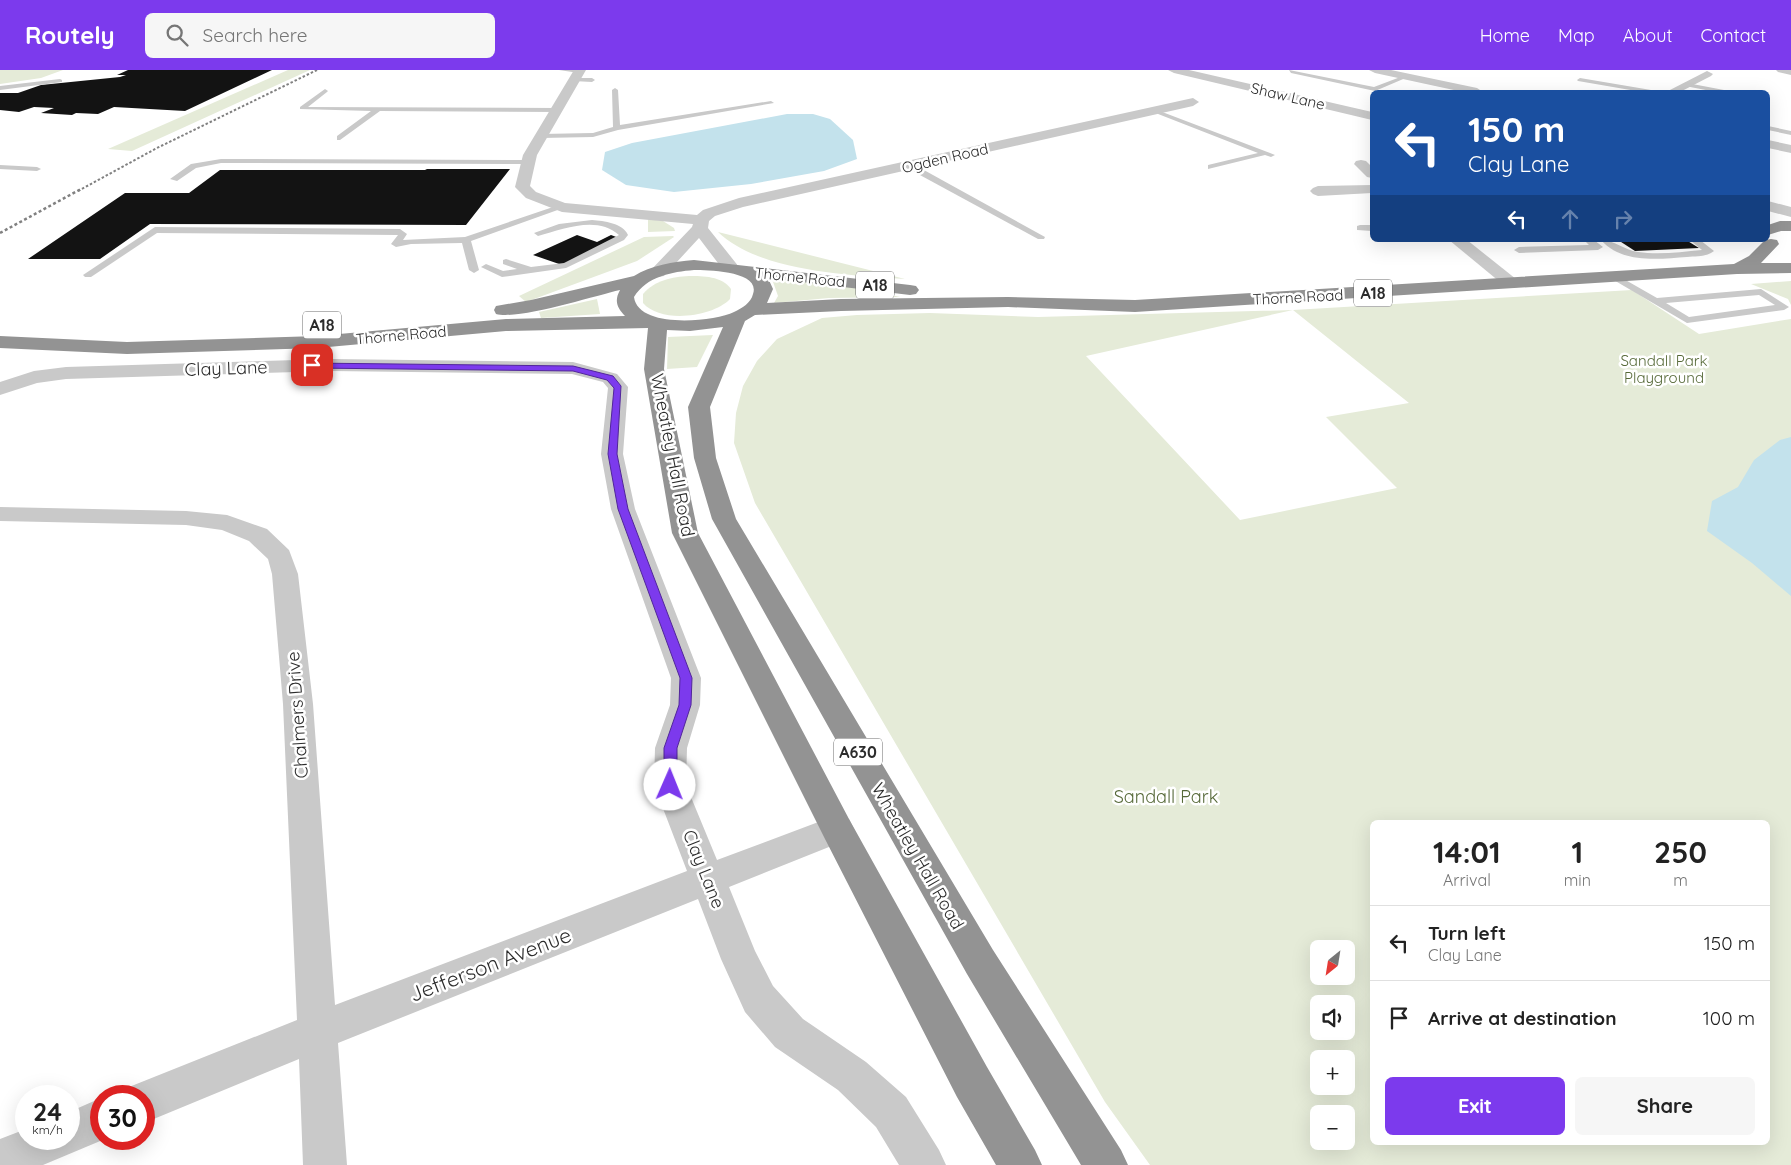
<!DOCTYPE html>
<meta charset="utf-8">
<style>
:root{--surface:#fff;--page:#f6f6f6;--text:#222;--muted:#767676;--line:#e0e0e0;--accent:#7c3aed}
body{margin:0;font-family:Quicksand,sans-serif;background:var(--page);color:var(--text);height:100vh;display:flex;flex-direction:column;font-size:19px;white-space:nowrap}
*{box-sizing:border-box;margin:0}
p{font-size:16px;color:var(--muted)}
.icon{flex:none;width:28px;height:28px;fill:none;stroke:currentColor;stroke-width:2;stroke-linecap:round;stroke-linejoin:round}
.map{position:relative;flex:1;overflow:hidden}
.drawer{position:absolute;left:1370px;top:750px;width:400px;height:325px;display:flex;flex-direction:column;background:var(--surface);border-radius:8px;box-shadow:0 5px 20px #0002}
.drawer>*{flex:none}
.banner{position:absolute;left:1370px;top:20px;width:400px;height:152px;border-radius:8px;box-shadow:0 5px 20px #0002;background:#1a4fa0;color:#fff;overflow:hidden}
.needle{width:32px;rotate:210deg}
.fabs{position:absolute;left:1310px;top:870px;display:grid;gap:10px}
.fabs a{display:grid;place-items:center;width:45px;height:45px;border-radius:8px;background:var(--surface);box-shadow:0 5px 20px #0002;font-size:25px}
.speed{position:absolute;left:15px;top:1015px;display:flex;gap:10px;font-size:25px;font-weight:700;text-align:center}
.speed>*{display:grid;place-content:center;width:65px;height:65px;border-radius:50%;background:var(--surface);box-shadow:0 5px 20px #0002;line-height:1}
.speed small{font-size:12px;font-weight:400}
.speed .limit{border:8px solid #d22;background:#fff;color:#111}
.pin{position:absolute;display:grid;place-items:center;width:42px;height:42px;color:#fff;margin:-21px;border-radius:10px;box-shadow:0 2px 8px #0006}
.me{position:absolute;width:55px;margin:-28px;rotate:1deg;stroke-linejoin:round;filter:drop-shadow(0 0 4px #0008)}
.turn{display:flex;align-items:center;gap:18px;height:105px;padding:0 15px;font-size:22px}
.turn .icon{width:65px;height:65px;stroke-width:2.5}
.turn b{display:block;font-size:35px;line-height:42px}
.lanes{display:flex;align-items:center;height:48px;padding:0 15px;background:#0003;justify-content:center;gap:25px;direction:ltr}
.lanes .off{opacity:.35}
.eta{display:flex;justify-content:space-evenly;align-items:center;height:85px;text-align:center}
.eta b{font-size:30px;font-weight:700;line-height:35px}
.cta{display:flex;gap:10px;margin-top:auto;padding:10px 15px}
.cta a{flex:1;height:58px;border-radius:8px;background:var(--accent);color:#fff;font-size:20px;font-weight:700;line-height:58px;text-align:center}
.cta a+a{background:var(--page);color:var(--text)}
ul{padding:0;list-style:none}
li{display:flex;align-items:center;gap:15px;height:75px;padding:0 15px;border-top:1px solid var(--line)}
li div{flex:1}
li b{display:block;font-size:19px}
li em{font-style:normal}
header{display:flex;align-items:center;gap:30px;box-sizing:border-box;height:70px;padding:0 25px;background:var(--accent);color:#fff}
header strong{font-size:24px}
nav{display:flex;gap:28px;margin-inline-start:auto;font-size:18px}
.search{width:350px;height:45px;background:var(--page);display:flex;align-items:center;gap:12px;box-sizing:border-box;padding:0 18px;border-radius:8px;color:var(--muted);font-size:19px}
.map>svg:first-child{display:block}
.green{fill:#e5ebd8;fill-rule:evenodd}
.water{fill:#c3e2ec}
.building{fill:#131313}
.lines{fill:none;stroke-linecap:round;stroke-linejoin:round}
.lane{fill:#c9c9c9;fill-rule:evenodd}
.street{fill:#c9c9c9;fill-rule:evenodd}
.highway{fill:#939393;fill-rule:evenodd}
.rail-far1{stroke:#818181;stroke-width:2;stroke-dasharray:2.5 2;stroke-linecap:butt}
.rail{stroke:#818181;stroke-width:2.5;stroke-dasharray:3 2.5;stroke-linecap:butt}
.route{fill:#7c3aed;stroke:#51269a}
.labels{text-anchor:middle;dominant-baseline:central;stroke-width:5;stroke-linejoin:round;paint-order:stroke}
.far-street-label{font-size:15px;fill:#2c2c2c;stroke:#fff}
.far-park-label{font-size:15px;fill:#566938;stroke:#fff}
.shield{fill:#fff;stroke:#6b6b6b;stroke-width:1}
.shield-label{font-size:16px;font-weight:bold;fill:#2c2c2c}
.street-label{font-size:18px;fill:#2c2c2c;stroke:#fff}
.park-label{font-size:18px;fill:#566938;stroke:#fff}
.near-street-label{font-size:21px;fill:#2c2c2c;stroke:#fff}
</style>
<header>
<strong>Routely</strong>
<div class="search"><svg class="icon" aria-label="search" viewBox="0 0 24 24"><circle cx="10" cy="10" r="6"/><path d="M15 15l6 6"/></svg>Search here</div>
<nav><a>Home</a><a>Map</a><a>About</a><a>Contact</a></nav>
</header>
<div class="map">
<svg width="1791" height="1095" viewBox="0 0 1791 1095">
<rect width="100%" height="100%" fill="#fff"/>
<g class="green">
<polygon points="0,0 63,0 41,8 0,14"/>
<polygon points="288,0 310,0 132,81 108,79"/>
<polygon points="648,149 663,151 674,158 675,161 648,162"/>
<path d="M718 162 905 209C849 205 760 202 718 162Z"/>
<polygon points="673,166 674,167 637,191 526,232 519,226 644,167"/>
<path d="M689 206C703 206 722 206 731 219L730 229C713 247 661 254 643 233V224C655 210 672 207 689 206Z"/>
<polygon points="772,209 851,216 900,227 829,228 774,233 778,226"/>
<polygon points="1791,211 1791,235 1788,229 1751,214"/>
<path d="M1632 220 1699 264 1791 249V1095H1150L1105 1032 755 433 734 373 736 343 743 316 757 291 777 269 822 248 857 245 930 243 1038 247 1293 240ZM1293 240 1409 333 1326 347 1397 418 1240 450 1086 286ZM1372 752H1768V1072H1372ZM1319 879H1346V906H1319ZM1319 934H1346V961H1319ZM1319 989H1346V1016H1319ZM1319 1044H1346V1071H1319Z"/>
<polygon points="597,229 600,244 541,248 539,242"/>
<polygon points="713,265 697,297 667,299 668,267"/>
</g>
<g class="water">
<polygon points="787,44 813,44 830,49 853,70 857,89 824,101 751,114 674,122 626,115 602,100 605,82 632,73"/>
<polygon points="1791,367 1791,526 1752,493 1707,461 1712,431 1738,417 1754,390 1780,370"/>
</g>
<g class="building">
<polygon points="128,0 272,0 185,41 114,37 98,44 76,43 72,45 41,43 54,38 34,37 19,42 0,40 0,23 18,23 41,15 120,7 126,5 117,5"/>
<polygon points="427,99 510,99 466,155 150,154 100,189 28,189 125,123 189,123 220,100 425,100"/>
<polygon points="577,165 597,172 611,165 619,168 562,195 533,185"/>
<polygon points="1618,170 1686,170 1699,178 1635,181"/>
</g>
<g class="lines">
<g class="lane">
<polygon points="559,0 581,0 582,1 579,3"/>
<polygon points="1289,0 1374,17 1403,6 1408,7 1375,21 1291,3"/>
<polygon points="575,8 592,8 595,10 592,12 573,11 573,9"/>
<polygon points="1580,8 1651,20 1654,22 1642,22 1578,11 1577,10"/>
<polygon points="60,9 62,10 62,12 0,20 0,16"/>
<polygon points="1687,13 1724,20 1727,22 1716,22 1685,16 1685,14"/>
<polygon points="615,18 618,20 620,55 771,31 774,33 618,60 593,67 541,68 537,66 541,64 593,63 613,57 612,20"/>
<polygon points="325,19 328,21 327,22 308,37 558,38 561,40 558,42 380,41 340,70 337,70 337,66 371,41 300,39 300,37"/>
<polygon points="1153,40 1157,40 1275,85 1271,87 1265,85 1208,99 1208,95 1258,83 1153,42"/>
<polygon points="1768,56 1791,61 1791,65 1768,60"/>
<polygon points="221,89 528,90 532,92 528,94 221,93 196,98 177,111 170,109 191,94"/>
<polygon points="907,94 913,94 1045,167 1044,169 1038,169 907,98"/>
<polygon points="0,95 37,97 41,99 37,101 0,99"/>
<polygon points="559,135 566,137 471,171 479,200 474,203 469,200 462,173 411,174 396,177 391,174 398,165 157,163 91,207 85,207 83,205 155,157 400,159 407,164 403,170 465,167"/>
<path d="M592 150C604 151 623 153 628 165L624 170 566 198 502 207 481 197 486 194 503 201 517 199 503 194V190L506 189 531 197 564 193 619 165C597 145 563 159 538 166L534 163 559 154Z"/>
<polygon points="1360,155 1372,155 1372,161 1357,160 1357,156"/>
<polygon points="1584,170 1594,170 1603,177 1598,180 1519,183 1514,180 1519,177 1589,175"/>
<path d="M1601 170C1614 170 1624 180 1638 182 1659 185 1681 182 1702 180L1690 170H1700L1714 181C1707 187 1696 186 1687 187 1659 189 1622 194 1601 170Z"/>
<path d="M1615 204 1657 228 1761 219 1789 237 1784 240 1687 253 1612 209V205ZM1759 225 1775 235 1689 247 1666 233Z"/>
</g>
<g class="street">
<polygon points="574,0 586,0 537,85 530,116 536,122 565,133 697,145 703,140 739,128 1193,28 1199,32 1193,36 743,137 715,146 709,151 708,158 739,197 736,201 730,202 724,201 699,168 664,206 658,207 652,206 649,202 692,157 693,154 562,142 526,128 515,117 523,85"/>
<polygon points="1168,0 1189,0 1372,42 1372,50 1174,3"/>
<polygon points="1369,0 1391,0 1477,18 1483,22 1463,22 1375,3"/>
<polygon points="1776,0 1791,0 1791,5 1778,2"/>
<polygon points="1707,1 1713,4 1711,6 1680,22 1666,22"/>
<polygon points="1768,70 1791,75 1791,83 1768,78"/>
<polygon points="1361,90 1366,91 1372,97 1372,108 1367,107 1354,94 1356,91"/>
<polygon points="1372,115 1372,123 1318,126 1313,124 1310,121 1313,118 1318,116"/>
<polygon points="1768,131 1791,137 1791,147 1768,141"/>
<polygon points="1449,170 1467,170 1521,213 1518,217 1512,218 1506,217"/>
<polygon points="331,289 573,292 617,304 628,317 623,384 635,439 701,608 700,635 687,678 686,715 717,790 837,745 849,749 854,759 849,769 729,817 755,881 773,916 803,949 866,992 906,1027 939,1080 946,1095 899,1095 876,1057 838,1020 775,977 745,942 721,889 698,829 338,973 347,1095 303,1095 299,989 144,1053 144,1026 126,1026 129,1017 297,950 283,634 272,504 268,489 249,471 222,460 186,455 0,451 0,437 186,441 227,445 267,459 289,480 298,504 313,634 335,935 687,801 654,715 655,678 670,635 671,608 611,439 601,384 608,318 603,312 572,304 331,301 66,309 37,313 0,325 0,312 34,301 66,297"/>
<polygon points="101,1028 101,1069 105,1069 43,1095 0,1095 0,1069 26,1059 26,1069 69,1069 69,1042"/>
</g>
<g class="highway">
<polygon points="1780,151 1791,151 1791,161 1781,161 1768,165 1768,155"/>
<path d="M1771 169 1777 170 1779 174 1761 193H1791V203L1737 204 1135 242 1008 237 841 241 755 245 745 251 710 337 716 388 736 449 993 880 1121 1080 1128 1095H1081L967 904 712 449 694 388 688 337 723 257 690 261 667 260 664 299 698 463 849 749 987 997 1035 1080 1042 1095H996L957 1027 825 769 672 463 644 299 648 258 506 261 317 278 127 284 0 278V266L127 272 317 266 506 249 625 246C617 238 614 231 620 220 594 226 519 250 496 244L494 240 496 236 531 230 634 206C651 195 673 192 694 190L910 215 916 216 919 220 916 224 910 225 768 208 773 219 767 233 841 229 1008 227 1135 230 1734 194 1749 186 1765 170ZM694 200C708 200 761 201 753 224 751 233 742 238 734 242 713 252 638 259 634 227 647 206 672 202 694 200Z"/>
</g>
<polyline class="rail-far1" points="78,121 157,78 317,0"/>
<polyline class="rail" points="0,163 81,119"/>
</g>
<polygon class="route" points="309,293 573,296 613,306 621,316 617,384 628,439 692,608 691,635 677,678 677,715 675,719 670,720 666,719 664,715 664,678 679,635 680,608 618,439 608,384 614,318 607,310 573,301 312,298 308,295"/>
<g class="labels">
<g class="far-street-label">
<text transform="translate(1288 26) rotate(13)">Shaw Lane</text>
<text transform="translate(945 88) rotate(-13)">Ogden Road</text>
<text transform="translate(800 207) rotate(6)">Thorne Road</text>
<text transform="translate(1298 227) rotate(-3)">Thorne Road</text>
<text transform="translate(401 265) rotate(-5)">Thorne Road</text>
</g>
<g class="far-park-label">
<text x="1664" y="290">Sandall Park<tspan x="1664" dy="17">Playground</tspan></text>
</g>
<g class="shield">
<rect x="856" y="201.5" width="38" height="27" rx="4"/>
<rect x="1354" y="209.5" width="38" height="27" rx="4"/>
<rect x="303" y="241.5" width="38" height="27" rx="4"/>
<rect x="834" y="668.5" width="48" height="27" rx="4"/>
</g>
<g class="shield-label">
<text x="875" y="215">A18</text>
<text x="1373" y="223">A18</text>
<text x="322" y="255">A18</text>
<text x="858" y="682">A630</text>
</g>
<g class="street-label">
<text transform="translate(226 298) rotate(-2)">Clay Lane</text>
<text transform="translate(673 385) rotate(79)">Wheatley Hall Road</text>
<text transform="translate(297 645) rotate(-94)">Chalmers Drive</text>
<text transform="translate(918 786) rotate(60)">Wheatley Hall Road</text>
<text transform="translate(704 799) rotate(68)">Clay Lane</text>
</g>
<g class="park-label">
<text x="1166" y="726">Sandall Park</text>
</g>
<g class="near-street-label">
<text transform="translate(490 894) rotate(-21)">Jefferson Avenue</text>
</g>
</g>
</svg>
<div class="fabs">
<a><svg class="needle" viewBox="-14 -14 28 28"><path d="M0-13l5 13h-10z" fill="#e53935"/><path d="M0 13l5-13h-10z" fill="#767676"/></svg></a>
<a><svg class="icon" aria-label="sound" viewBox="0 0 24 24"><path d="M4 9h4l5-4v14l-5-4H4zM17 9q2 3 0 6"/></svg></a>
<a>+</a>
<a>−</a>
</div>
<div class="speed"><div>24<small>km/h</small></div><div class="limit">30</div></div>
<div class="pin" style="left:312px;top:295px;background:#d93025"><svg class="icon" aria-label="arrive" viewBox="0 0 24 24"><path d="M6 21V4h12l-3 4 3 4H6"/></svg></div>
<svg class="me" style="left:670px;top:715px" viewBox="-20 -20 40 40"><circle r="19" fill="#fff"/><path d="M0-13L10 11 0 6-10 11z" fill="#7c3aed"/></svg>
<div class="banner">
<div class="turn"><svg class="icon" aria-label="left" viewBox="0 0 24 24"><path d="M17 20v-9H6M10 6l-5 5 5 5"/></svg><div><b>150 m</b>Clay Lane</div></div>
<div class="lanes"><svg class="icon" aria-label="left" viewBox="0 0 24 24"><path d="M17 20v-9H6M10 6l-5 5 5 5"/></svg><svg class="icon off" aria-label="ahead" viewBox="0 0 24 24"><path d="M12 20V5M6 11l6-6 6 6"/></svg><svg class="icon off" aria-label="right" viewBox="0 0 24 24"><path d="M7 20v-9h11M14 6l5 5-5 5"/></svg></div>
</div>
<section class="drawer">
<div class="eta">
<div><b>14:01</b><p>Arrival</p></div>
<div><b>1</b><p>min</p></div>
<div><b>250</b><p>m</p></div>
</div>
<ul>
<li><svg class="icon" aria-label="left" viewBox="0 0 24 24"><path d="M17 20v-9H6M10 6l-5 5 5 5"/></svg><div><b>Turn left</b><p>Clay Lane</p></div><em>150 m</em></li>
<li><svg class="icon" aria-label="arrive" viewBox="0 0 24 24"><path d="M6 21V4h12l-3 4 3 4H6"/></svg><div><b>Arrive at destination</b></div><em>100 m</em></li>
</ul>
<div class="cta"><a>Exit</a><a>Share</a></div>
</section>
</div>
